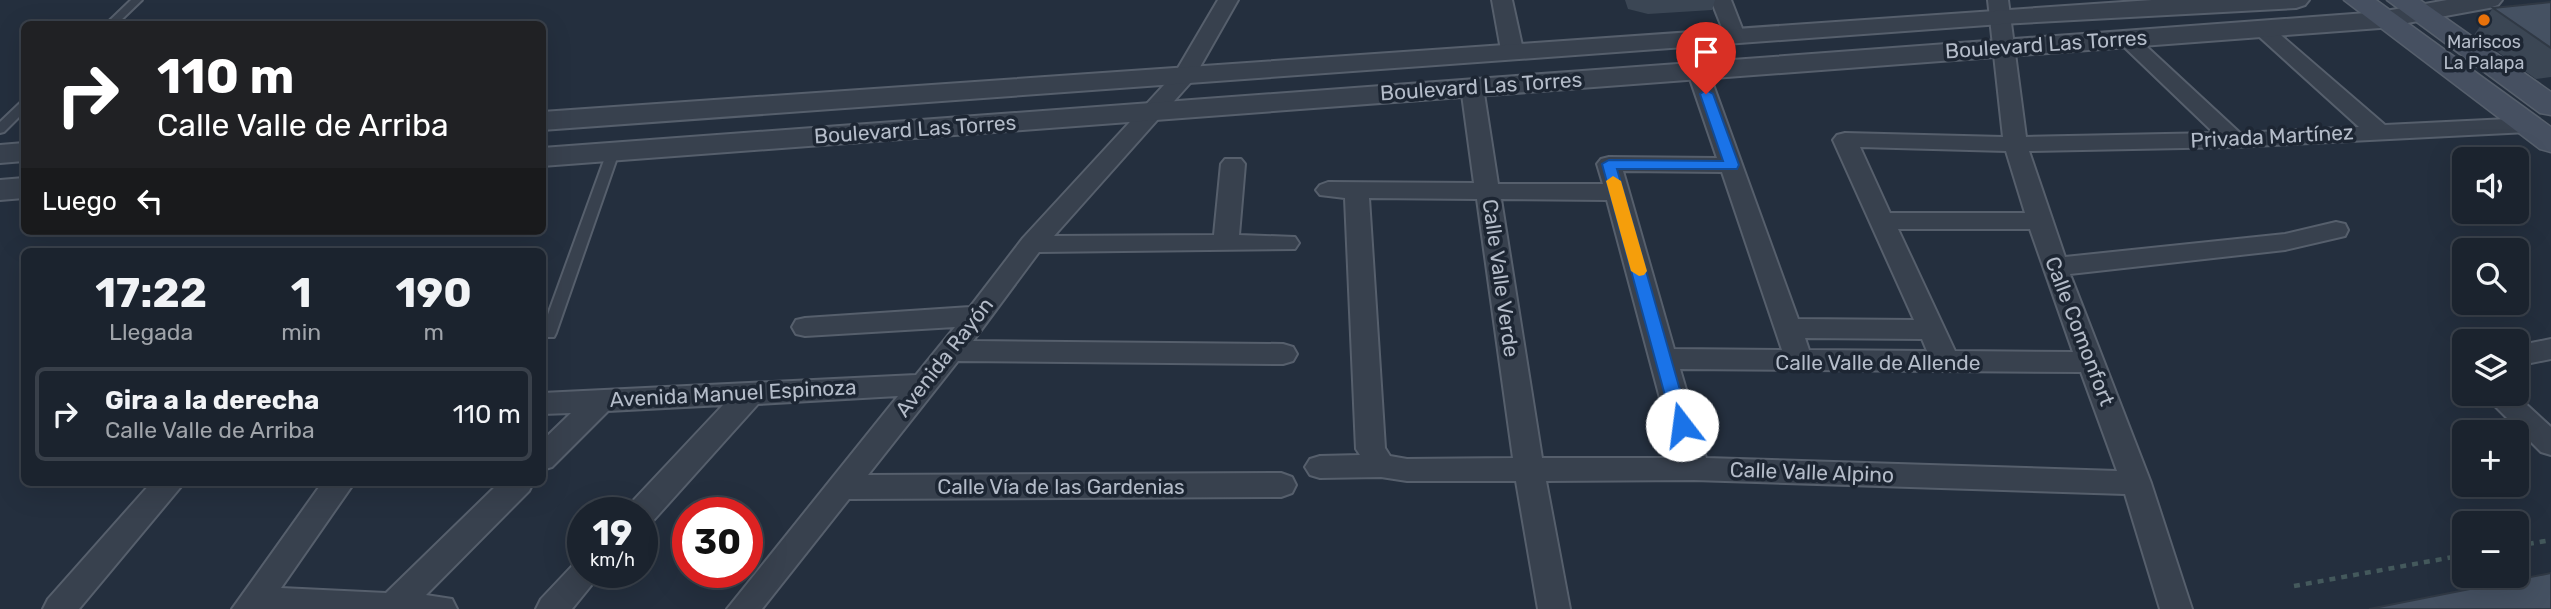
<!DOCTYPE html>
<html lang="es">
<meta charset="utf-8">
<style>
:root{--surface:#1b232e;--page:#282f3a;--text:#f1f3f6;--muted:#a0a4aa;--line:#39404a}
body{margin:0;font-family:Rubik,sans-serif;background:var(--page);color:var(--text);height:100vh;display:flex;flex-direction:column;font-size:26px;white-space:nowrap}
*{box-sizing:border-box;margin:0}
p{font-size:23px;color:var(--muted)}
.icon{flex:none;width:38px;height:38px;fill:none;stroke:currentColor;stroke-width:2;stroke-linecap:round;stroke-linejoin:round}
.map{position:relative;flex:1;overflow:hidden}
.panel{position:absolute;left:21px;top:248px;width:525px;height:238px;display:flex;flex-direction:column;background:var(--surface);border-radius:10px;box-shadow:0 7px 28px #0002,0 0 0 2px var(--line)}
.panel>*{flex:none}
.banner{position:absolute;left:21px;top:21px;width:525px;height:214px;border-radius:10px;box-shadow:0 7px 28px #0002,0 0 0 2px var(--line);background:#202124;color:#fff;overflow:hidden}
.controls{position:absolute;left:2452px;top:147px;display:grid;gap:14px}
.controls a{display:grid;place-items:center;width:77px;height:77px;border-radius:10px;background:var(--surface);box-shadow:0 7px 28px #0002,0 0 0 2px var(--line);font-size:35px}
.speed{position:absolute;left:567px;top:497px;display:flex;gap:14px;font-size:35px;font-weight:700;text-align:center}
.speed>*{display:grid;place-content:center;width:91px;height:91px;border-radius:50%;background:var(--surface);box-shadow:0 7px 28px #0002,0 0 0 2px var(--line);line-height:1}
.speed small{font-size:18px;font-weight:400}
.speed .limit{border:10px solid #d22;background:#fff;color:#111}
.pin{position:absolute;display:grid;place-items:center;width:60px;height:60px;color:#fff;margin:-72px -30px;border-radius:50% 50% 50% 0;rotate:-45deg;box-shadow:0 0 7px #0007}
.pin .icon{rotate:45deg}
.me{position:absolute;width:77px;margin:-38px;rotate:345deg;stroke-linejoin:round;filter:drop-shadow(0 0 5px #0008)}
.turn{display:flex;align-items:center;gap:24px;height:147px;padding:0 21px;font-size:32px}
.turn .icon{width:91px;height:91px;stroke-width:2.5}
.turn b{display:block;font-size:49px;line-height:60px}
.then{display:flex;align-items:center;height:66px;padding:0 21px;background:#0003;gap:14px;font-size:26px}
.eta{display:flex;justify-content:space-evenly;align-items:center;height:119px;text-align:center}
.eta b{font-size:42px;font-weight:700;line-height:49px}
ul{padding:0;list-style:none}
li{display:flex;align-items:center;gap:21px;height:94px;margin:0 14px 10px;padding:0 7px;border:4px solid var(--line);border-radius:10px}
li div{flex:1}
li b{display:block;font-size:26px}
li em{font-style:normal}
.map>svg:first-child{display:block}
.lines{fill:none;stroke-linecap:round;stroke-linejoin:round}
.service-casing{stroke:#565f6c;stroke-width:4}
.minor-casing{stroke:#565f6c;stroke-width:4}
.tertiary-casing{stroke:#565f6c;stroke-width:4}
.secondary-casing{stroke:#565f6c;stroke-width:3}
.path{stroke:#44595c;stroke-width:4.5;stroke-dasharray:6 6;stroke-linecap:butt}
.service{fill:#38414e;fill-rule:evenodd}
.minor{fill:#38414e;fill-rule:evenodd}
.tertiary{fill:#38414e;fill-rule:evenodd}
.secondary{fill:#465061;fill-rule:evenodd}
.wall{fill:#3b4654}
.building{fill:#455162;stroke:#303945;stroke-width:2}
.route{fill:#1a73e8;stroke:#114b97;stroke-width:2}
.slow{fill:#f59e0b}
.food-dot{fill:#e8710a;stroke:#1d2633;stroke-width:2.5}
.labels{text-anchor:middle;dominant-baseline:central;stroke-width:7;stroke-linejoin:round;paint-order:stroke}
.far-poi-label{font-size:18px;fill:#b4bcc9;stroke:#1d2633}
.street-label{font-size:21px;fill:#b4bcc9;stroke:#1d2633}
</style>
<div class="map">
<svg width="2551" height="609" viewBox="0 0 2551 609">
<rect width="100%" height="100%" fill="#242f3e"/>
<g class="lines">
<defs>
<g id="service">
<polygon points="131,0 142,0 117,24 106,24"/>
<polygon points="20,103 24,103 24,112 4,132 0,133 0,122"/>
<polygon points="613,148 619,152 556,333 554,337 544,337 542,331 607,152"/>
</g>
<g id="minor">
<polygon points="1218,0 1238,0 1192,81 1054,236 1214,235 1221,164 1225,159 1241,159 1245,164 1239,235 1295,237 1299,243 1295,249 1039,252 973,341 1283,344 1293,347 1297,354 1293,361 1283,364 958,361 868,475 1281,473 1292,477 1296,485 1292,493 1281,497 849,499 762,609 727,609 898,396 758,404 652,522 642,525 642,513 626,513 630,504 723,405 608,411 552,467 542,470 542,441 571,413 542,414 542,393 916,375 955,327 805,336 796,334 792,327 796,320 805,318 970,307 1023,238 1175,73"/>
<polygon points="1492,0 1512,0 1523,50 1520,55 1504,55 1501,50"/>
<polygon points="1711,0 1731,0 1745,36 1741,40 1727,40"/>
<path d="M1988 0H2008L2026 137 2214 133 2119 42 2115 38 2126 32 2133 34 2240 133 2359 127 2254 32 2251 28 2261 22 2268 24 2385 125 2528 118 2539 125 2528 132 2234 147 2029 151 2065 257 2285 234 2336 222 2345 224 2348 230 2345 236 2285 250 2070 274 2151 483 2192 609H2160L2125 494 1694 480 1546 481 1570 609H1538L1516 481H1407L1381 477 1320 478 1310 475 1305 467 1310 459 1320 456 1360 455 1356 449 1345 198 1320 195 1316 190 1320 185 1328 182 1474 183 1461 87 1464 82 1472 80 1483 87 1498 184H1603L1597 164 1601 159 1609 157 1717 158 1687 70 1690 65H1706L1798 319 1914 320 1833 140 1837 135 1845 133 2003 137ZM1860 147 2006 151 2025 213H1890ZM1623 171 1722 172 1782 350 1674 349ZM1369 198 1477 199 1513 458 1407 459 1390 456 1385 448ZM1501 199 1607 200 1676 458H1542ZM1898 229H2030L2073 352 1955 351ZM1805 338 1922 339 1927 351 1809 350ZM1680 369 2081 372 2117 471 1706 458Z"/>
<polygon points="2551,339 2551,359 2516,366 2516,346"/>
<polygon points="2483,394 2515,394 2551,427 2551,455 2541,452"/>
<polygon points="151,483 184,483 79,609 43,609 48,599"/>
<polygon points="322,483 354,483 281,588 386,593 499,483 533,483 529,491 426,595 452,599 457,609 232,609"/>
<polygon points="583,560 583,572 602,572 572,609 536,609 541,599 575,563"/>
</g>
<g id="tertiary">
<polygon points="2152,0 2309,0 2305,5 2296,8 2001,24 542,130 542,112"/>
<polygon points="2447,0 2502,0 2498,5 2489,8 2380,28 542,166 542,148 2380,12"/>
<polygon points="24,143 24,161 0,163 0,145"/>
<polygon points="24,178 24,198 0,200 0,180"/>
</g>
<g id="secondary">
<polygon points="2344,0 2376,0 2551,127 2551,152 2540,149"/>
<polygon points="2387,0 2420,0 2551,92 2551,115 2540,113"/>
</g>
</defs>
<use href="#service" class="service-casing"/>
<use href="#minor" class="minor-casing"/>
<use href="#tertiary" class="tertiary-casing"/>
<use href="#secondary" class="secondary-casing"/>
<g class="path">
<polyline points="2516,546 2551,540"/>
<polyline points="2294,586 2464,555"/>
</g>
<use href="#service" class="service"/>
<use href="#minor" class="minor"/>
<use href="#tertiary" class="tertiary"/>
<use href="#secondary" class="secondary"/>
</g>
<g class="wall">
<polygon points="1625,0 1715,0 1712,10 1648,14 1628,9"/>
<polygon points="2551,2 2551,77 2536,79 2474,35 2493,8"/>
</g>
<g class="building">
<polygon points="2551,2 2551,48 2493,8"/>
<polygon points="2551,573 2551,609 2369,609"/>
</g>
<polygon class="route" points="1706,90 1713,94 1739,165 1737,169 1617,169 1690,425 1682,431 1673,425 1602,164 1609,160 1723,161 1700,94"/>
<polygon class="slow" points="1613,176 1621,181 1647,271 1644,275 1639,276 1631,271 1606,181"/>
<circle class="food-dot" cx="2484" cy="20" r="7"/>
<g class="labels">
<g class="far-poi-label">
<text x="2484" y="42">Mariscos<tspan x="2484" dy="21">La Palapa</tspan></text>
</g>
<g class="street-label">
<text transform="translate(2046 44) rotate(-4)">Boulevard Las Torres</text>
<text transform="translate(1481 86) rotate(-4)">Boulevard Las Torres</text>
<text transform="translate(915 129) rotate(-4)">Boulevard Las Torres</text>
<text transform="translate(2272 136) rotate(-3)">Privada Martínez</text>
<text transform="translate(1501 278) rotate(82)">Calle Valle Verde</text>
<text transform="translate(2080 331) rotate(69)">Calle Comonfort</text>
<text transform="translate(944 357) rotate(-52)">Avenida Rayón</text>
<text x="1878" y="362">Calle Valle de Allende</text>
<text transform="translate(733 393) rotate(-3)">Avenida Manuel Espinoza</text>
<text transform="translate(1812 472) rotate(2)">Calle Valle Alpino</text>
<text x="1061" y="486">Calle Vía de las Gardenias</text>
</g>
</g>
</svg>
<div class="controls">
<a><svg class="icon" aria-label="sound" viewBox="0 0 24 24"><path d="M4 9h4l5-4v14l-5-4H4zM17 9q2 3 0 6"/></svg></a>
<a><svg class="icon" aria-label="search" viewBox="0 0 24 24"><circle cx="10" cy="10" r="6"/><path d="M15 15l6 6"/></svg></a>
<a><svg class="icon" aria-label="layers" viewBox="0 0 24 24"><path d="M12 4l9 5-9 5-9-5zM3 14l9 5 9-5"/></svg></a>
<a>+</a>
<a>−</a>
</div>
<div class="speed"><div>19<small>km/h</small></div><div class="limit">30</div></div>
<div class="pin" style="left:1706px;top:94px;background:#d93025"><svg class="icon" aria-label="arrive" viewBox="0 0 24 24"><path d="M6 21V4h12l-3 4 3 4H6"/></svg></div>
<svg class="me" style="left:1682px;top:425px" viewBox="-20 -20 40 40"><circle r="19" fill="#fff"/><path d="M0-13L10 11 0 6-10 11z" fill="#1a73e8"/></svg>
<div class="banner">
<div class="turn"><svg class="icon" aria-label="right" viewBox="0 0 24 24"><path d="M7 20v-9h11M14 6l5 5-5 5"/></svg><div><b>110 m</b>Calle Valle de Arriba</div></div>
<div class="then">Luego<svg class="icon" aria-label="left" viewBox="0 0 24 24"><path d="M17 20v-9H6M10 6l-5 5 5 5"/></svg></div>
</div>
<section class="panel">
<div class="eta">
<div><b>17:22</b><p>Llegada</p></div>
<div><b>1</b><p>min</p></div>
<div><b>190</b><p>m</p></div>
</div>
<ul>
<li><svg class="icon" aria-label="right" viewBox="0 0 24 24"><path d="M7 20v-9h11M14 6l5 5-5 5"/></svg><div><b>Gira a la derecha</b><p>Calle Valle de Arriba</p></div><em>110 m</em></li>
</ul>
</section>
</div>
